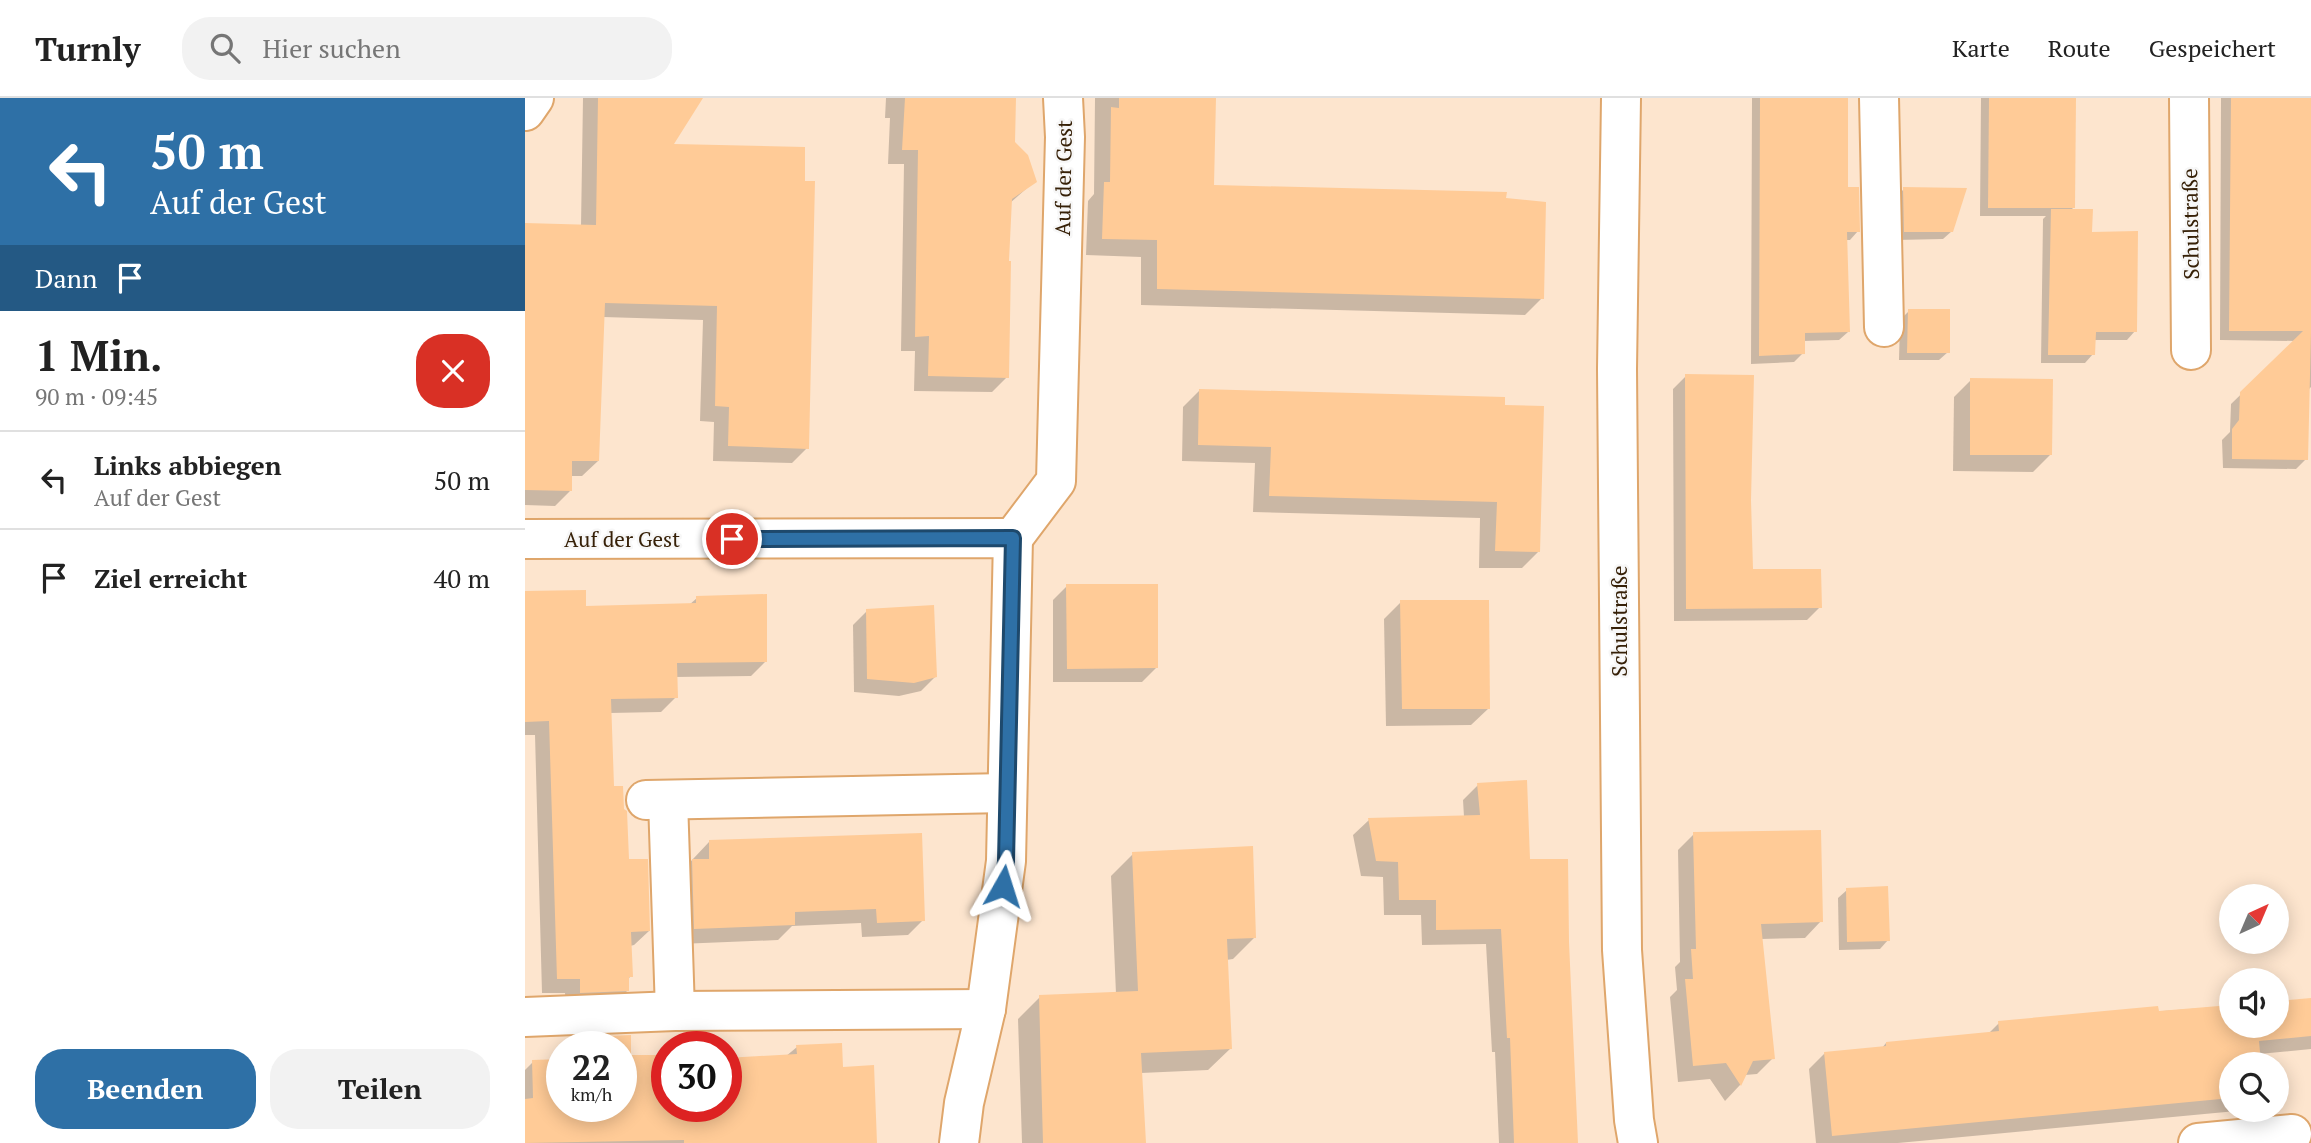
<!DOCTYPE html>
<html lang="de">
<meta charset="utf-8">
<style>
:root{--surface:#fff;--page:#f2f2f2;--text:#222;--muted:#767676;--line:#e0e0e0;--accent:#2e70a6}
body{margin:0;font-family:"PT Serif",serif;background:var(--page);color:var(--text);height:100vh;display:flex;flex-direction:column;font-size:26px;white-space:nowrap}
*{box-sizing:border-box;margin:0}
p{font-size:23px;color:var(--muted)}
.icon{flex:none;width:38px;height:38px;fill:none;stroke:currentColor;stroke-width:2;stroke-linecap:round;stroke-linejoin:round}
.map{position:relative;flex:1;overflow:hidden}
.side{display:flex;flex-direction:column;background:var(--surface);width:525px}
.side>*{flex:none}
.hud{background:#2e70a6;color:#fff;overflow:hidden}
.needle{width:46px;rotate:44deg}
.controls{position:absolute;left:1694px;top:786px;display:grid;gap:14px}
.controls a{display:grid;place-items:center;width:70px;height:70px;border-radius:50%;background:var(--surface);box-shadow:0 4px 18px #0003;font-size:35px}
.speed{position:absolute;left:21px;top:933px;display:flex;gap:14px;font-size:35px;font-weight:700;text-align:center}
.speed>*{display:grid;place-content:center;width:91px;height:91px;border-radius:50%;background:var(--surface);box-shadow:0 4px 18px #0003;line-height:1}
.speed small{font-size:18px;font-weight:400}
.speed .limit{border:10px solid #d22;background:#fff;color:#111}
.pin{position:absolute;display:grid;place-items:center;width:60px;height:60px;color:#fff;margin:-30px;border:4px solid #fff;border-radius:50%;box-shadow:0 2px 7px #0007}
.me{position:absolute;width:77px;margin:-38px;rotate:6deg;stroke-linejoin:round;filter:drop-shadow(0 0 5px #0008)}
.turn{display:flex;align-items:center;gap:24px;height:147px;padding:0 35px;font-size:32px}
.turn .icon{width:91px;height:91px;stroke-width:2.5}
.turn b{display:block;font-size:49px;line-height:60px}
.then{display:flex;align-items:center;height:66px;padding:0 35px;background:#0003;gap:14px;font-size:26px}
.round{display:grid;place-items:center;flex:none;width:74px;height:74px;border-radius:28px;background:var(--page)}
.headline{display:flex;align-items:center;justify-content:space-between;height:119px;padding:0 35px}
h1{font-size:42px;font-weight:700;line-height:52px}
.primary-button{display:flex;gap:14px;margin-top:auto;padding:14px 35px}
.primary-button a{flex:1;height:80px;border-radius:28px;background:var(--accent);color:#fff;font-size:28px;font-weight:700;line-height:80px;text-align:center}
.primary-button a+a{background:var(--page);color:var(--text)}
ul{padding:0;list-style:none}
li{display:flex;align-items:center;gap:21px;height:98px;padding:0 35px;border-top:2px solid var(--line)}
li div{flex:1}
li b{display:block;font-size:26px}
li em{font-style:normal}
header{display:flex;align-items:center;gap:42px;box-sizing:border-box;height:98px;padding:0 35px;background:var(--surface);border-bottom:2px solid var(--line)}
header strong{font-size:33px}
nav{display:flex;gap:38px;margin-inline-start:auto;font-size:24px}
.search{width:490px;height:63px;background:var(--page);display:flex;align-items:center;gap:18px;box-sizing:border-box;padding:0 24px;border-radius:28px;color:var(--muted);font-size:26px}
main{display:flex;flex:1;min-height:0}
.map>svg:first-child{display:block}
.shadow{fill:#0003}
.building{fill:#ffcb97}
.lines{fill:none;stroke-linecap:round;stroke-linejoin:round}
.minor-casing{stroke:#dfa66b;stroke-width:42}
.minor{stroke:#fff;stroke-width:38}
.route-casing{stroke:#1e496c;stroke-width:18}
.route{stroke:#2e70a6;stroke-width:12}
.labels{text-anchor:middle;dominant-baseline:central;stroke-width:5;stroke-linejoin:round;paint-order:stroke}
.street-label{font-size:21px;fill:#362007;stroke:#f7f7f7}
</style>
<header>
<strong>Turnly</strong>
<div class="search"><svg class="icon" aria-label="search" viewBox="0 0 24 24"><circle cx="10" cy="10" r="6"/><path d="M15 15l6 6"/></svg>Hier suchen</div>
<nav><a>Karte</a><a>Route</a><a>Gespeichert</a></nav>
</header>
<main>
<section class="side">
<div class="hud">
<div class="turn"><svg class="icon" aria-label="left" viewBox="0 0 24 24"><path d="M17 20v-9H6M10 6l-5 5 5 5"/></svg><div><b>50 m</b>Auf der Gest</div></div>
<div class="then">Dann<svg class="icon" aria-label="arrive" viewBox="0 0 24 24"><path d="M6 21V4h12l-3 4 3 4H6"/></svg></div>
</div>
<div class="headline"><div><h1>1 Min.</h1><p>90 m · 09:45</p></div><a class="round" style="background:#d93025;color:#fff"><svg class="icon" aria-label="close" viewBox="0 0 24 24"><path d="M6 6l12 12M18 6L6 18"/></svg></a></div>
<ul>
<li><svg class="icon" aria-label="left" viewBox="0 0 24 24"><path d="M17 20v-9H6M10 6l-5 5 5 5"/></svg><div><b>Links abbiegen</b><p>Auf der Gest</p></div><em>50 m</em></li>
<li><svg class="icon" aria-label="arrive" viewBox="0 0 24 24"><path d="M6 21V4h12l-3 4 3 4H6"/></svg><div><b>Ziel erreicht</b></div><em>40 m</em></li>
</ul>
<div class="primary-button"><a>Beenden</a><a>Teilen</a></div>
</section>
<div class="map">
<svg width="1786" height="1045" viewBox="0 0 1786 1045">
<rect width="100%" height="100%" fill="#fde5ce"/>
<g class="shadow">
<polygon points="58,0 176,0 146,47 282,350 267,365 188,363 189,324 175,323 178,222 78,219 73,363 57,378 45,378 45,393 30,408 0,407 0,127 56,128"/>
<polygon points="361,0 489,0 488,45 510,83 485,105 482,165 482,279 467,294 389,293 390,253 376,253 379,66 363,66 365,20 360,20"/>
<polygon points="570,0 689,0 687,88 980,102 1017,200 1000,217 616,207 616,159 561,157 563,103 569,96"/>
<polygon points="1227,0 1321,0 1321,90 1333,133 1325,142 1321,142 1323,234 1314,242 1278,243 1278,255 1269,264 1226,266"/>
<polygon points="1456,0 1549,0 1549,109 1545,113 1565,135 1610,233 1602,242 1569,242 1568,256 1560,265 1516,265 1518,121 1521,118 1455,118"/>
<polygon points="1696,0 1786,0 1786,289 1782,293 1781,361 1771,371 1698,370 1697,342 1705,334 1706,306 1771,243 1695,242"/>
<polygon points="1379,91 1427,133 1418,141 1371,142 1370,100"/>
<polygon points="1384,213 1423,254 1414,262 1374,262 1375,222"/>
<polygon points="1161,278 1225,402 1226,473 1295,509 1282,522 1149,523 1148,291"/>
<polygon points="1446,282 1526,356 1508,374 1428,373 1429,299"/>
<polygon points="675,292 978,301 1014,453 997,470 954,470 955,420 728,414 730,365 657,363 658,309"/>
<polygon points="542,488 631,570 617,584 528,584 528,502"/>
<polygon points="0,495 60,510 164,507 172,500 241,563 226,578 150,579 151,599 136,614 85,615 87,690 102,763 124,833 109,847 105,848 106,878 102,882 103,892 88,907 41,909 40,895 17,895 10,637 0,637"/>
<polygon points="876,504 964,610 946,627 861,628 859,521"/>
<polygon points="342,513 410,579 396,593 374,598 329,594 328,527"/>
<polygon points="953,687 1004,763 1042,844 1051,1045 974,1045 970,954 967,954 961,846 897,847 896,817 859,817 858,779 836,778 828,737 844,722 939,719 938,702"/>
<polygon points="1169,736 1296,823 1280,840 1236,841 1248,960 1232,976 1220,977 1215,987 1200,1003 1185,981 1153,984 1145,899 1152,892 1150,869 1155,864 1153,752"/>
<polygon points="184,744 398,822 383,837 337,839 336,825 267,828 253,842 154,846 152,778"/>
<polygon points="608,756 730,839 708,861 701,862 706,950 683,972 616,975 619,1045 497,1045 493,921 515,899 591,896 586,778"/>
<polygon points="1322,792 1363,842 1355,851 1314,852 1313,800"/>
<polygon points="1786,902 1786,951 1734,956 1735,966 1706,966 1706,1012 1722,1012 1373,1045 1291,1045 1284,971 1300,955 1357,950 1361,945 1463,936 1474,925 1706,908 1706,928 1752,928 1752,905"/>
<polygon points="104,938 104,959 142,1008 201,1008 272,949 316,971 350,1045 0,1045 0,972 8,964 37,1008 96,1008 96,948 48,948 56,940"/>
</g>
<g class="building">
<polygon points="73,0 178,0 149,46 280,49 280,83 290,83 284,351 203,348 204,309 190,308 192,208 80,205 74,363 47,363 47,393 0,392 0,125 71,127"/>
<polygon points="380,0 491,0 490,44 503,57 512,84 487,101 484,163 486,163 484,280 403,278 404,238 390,239 393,52 377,52"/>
<polygon points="594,0 691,0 689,87 982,94 981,100 1021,104 1019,201 632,191 632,142 577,141 579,84 585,84 586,9 594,10"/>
<polygon points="1235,0 1323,0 1323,89 1334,89 1335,134 1322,134 1325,234 1280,235 1280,256 1234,258"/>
<polygon points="1464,0 1551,0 1550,110 1463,110"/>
<polygon points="1706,0 1786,0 1786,234 1783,362 1707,361 1707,331 1714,322 1715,294 1778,233 1704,233"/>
<polygon points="1378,89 1442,90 1428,134 1379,134"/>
<polygon points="1526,111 1568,111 1567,134 1613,133 1612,234 1571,234 1570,257 1523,257"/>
<polygon points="1383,211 1425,211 1425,255 1382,255"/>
<polygon points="1160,276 1229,277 1226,402 1228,471 1296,471 1297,510 1161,511"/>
<polygon points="1445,280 1528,281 1527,357 1445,357"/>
<polygon points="674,291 980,299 980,307 1019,308 1015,454 970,453 972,404 744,398 746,349 673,347"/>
<polygon points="541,486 633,486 633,570 542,571"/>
<polygon points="61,492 61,508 171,505 171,498 242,496 242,564 152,565 153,600 86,601 89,688 98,688 99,711 102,713 104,761 123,761 125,833 106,834 108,879 104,879 104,893 55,895 55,881 32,881 24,623 0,624 0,493"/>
<polygon points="875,502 964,502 965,611 877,611"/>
<polygon points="409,507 412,579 389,585 342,581 341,511"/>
<polygon points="1002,682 1005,761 1043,761 1044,844 1053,1045 989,1045 985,940 982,940 976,831 911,832 911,802 874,802 873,764 851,763 843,720 955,717 952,685"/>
<polygon points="1296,732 1298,824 1236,826 1250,961 1228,963 1216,988 1201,965 1168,968 1160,881 1168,881 1166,851 1171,851 1168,734"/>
<polygon points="397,735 400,823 352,825 351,811 270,814 270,827 169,831 167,761 184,761 184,742"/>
<polygon points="728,748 731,840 702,841 707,951 616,955 621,1045 518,1045 514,897 613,893 607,754"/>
<polygon points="1363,788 1365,843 1322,844 1321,790"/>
<polygon points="1786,900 1786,938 1734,943 1736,966 1706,966 1706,1000 1307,1038 1299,954 1361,948 1361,944 1474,933 1473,923 1633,908 1634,913 1706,907 1706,928 1752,928 1752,903"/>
<polygon points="106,937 106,957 142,957 142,1008 201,1008 201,960 272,956 271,947 317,945 318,969 349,967 352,1045 159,1045 159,1042 0,1045 0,1001 8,1000 7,962 37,961 37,1008 96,1008 96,948 55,948 55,939"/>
</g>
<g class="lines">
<defs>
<g id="minor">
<polyline points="1096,0 1092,271 1097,852 1109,1022 1113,1045"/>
<polyline points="1354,0 1359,229"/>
<polyline points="1664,0 1666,252"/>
<polyline points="0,13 9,0"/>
<polyline points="488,440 531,383 540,39 538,0"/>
<polyline points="0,441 488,440 481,763 461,911 439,1005 434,1045"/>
<polyline points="121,702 482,695"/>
<polyline points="143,702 150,913"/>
<polyline points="0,919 150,913 461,911"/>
<polyline points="1673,1045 1767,1036"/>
</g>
</defs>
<use href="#minor" class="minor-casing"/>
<use href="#minor" class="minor"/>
</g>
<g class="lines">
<defs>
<polyline id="route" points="207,441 488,440 481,763 478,788"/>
</defs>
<use href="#route" class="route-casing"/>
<use href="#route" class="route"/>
</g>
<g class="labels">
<g class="street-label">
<text transform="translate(538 80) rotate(-89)">Auf der Gest</text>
<text transform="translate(1665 126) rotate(-91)">Schulstraße</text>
<text x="97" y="441">Auf der Gest</text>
<text transform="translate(1094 523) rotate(-90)">Schulstraße</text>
</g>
</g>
</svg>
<div class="controls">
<a><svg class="needle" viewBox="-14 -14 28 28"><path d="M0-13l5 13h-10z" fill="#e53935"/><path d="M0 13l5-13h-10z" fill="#767676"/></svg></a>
<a><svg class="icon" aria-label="sound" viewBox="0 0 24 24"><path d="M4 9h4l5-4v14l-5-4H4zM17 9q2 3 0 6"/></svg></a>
<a><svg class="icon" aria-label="search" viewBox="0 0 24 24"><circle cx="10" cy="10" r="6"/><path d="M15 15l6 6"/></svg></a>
</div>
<div class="speed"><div>22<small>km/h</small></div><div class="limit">30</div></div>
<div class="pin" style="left:207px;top:441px;background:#d93025"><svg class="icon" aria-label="arrive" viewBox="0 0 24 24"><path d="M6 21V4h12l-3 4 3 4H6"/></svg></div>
<svg class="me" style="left:478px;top:788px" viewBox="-20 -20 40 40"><path d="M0-17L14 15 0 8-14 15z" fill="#2e70a6" stroke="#fff" stroke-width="4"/></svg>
</div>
</main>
